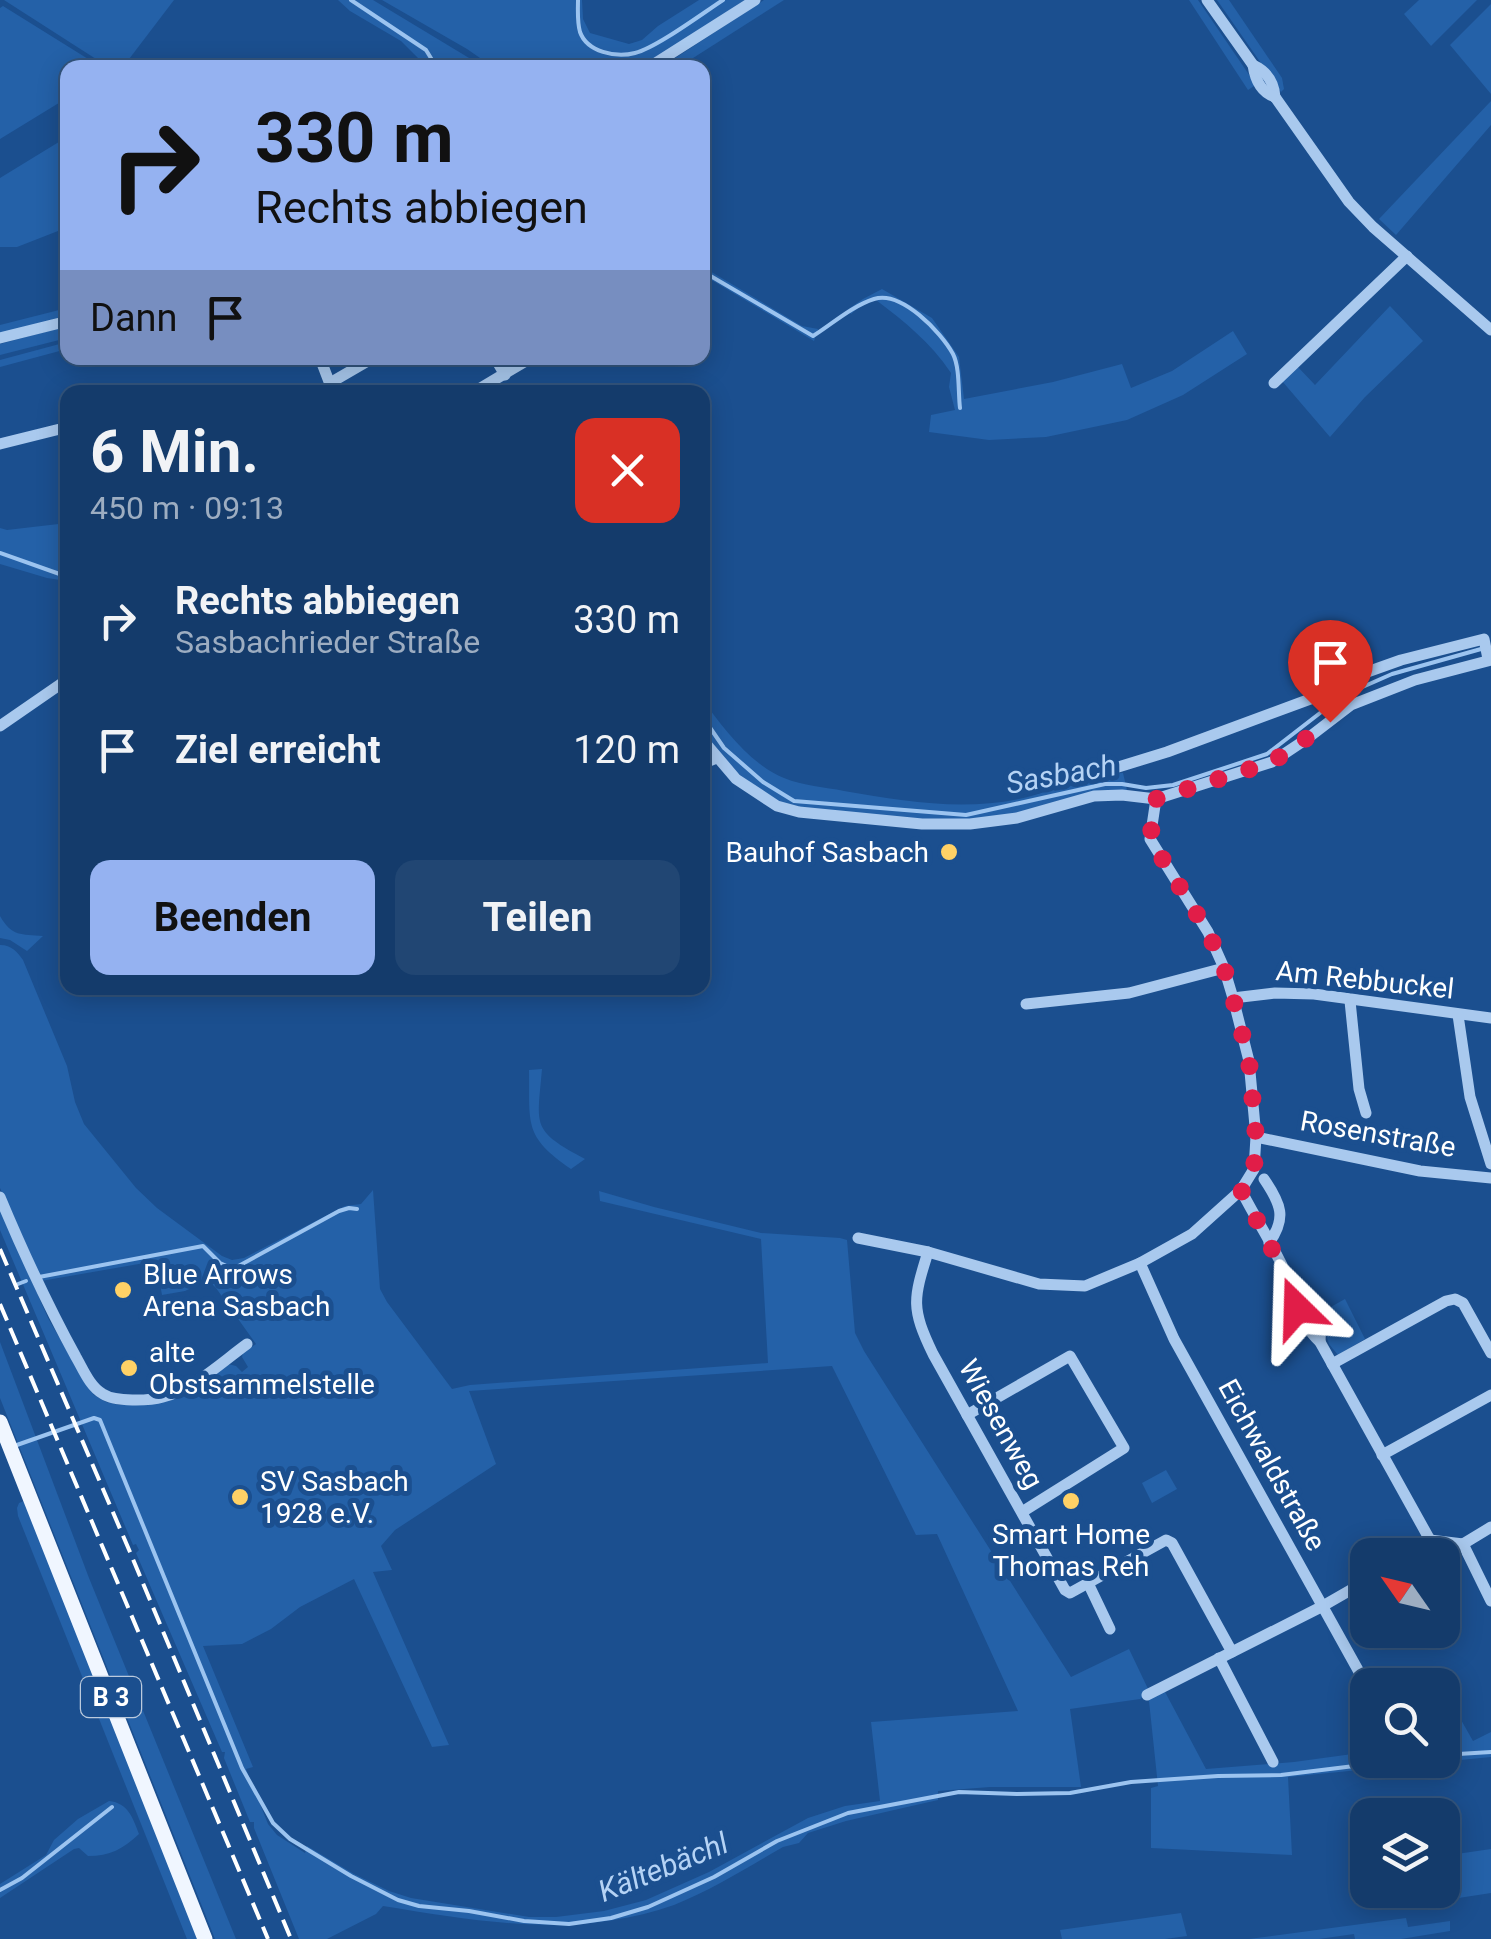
<!DOCTYPE html>
<html lang="de">
<meta charset="utf-8">
<style>
:root{--surface:#143b6b;--page:#214673;--text:#f1f3f6;--muted:#9dadc1;--line:#33557e;--accent:#95b2f1}
body{margin:0;font-family:Roboto,sans-serif;background:var(--page);color:var(--text);height:100vh;display:flex;flex-direction:column;font-size:38px;white-space:nowrap}
*{box-sizing:border-box;margin:0}
p{font-size:32px;color:var(--muted)}
.icon{flex:none;width:55px;height:55px;fill:none;stroke:currentColor;stroke-width:2;stroke-linecap:round;stroke-linejoin:round}
.map{position:relative;flex:1;overflow:hidden}
.panel{position:absolute;left:60px;top:385px;width:650px;height:610px;display:flex;flex-direction:column;background:var(--surface);border-radius:20px;box-shadow:0 5px 25px #0003,0 0 0 2px var(--line)}
.panel>*{flex:none}
.hud{position:absolute;left:60px;top:60px;width:650px;height:305px;border-radius:20px;box-shadow:0 5px 25px #0003,0 0 0 2px var(--line);background:#95b2f1;color:#111;overflow:hidden}
.needle{width:65px;rotate:304deg}
.fabs{position:absolute;left:1350px;top:1538px;display:grid;gap:20px}
.fabs a{display:grid;place-items:center;width:110px;height:110px;border-radius:20px;background:var(--surface);box-shadow:0 5px 25px #0003,0 0 0 2px var(--line);font-size:50px}
.pin{position:absolute;display:grid;place-items:center;width:85px;height:85px;color:#fff;margin:-102px -42px;border-radius:50% 50% 50% 0;rotate:-45deg;box-shadow:0 0 10px #0007}
.pin .icon{rotate:45deg}
.me{position:absolute;width:110px;margin:-55px;rotate:338deg;stroke-linejoin:round;filter:drop-shadow(0 0 8px #0008)}
.turn{display:flex;align-items:center;gap:35px;height:210px;padding:0 30px;font-size:45px}
.turn .icon{width:130px;height:130px;stroke-width:2.5}
.turn b{display:block;font-size:70px;line-height:85px}
.then{display:flex;align-items:center;height:95px;padding:0 30px;background:#0003;gap:20px;font-size:38px}
.round{display:grid;place-items:center;flex:none;width:105px;height:105px;border-radius:20px;background:var(--page)}
.summary{display:flex;align-items:center;justify-content:space-between;height:170px;padding:0 30px}
h1{font-size:60px;font-weight:700;line-height:75px}
.action{display:flex;gap:20px;margin-top:auto;padding:20px 30px}
.action a{flex:1;height:115px;border-radius:20px;background:var(--accent);color:#111;font-size:40px;font-weight:700;line-height:115px;text-align:center}
.action a+a{background:var(--page);color:var(--text)}
ul{padding:0;list-style:none}
li{display:flex;align-items:center;gap:30px;height:130px;padding:0 30px}
li div{flex:1}
li b{display:block;font-size:38px}
li em{font-style:normal}
.map>svg:first-child{display:block}
.green{fill:#2461a8;fill-rule:evenodd}
.lines{fill:none;stroke-linecap:round;stroke-linejoin:round}
.stream{stroke:#9cc4f0;stroke-width:4}
.minor{stroke:#a9c9ee;stroke-width:11}
.major{stroke:#f0f6ff;stroke-width:15}
.rail{stroke:#fff;stroke-width:4;stroke-dasharray:18 8;stroke-linecap:butt}
.route{stroke:#e11d48;stroke-width:18;stroke-dasharray:0 32.4}
.poi-dot{fill:#ffd166;stroke:#1b4f8f;stroke-width:4}
.labels{text-anchor:middle;dominant-baseline:central;stroke-width:10;stroke-linejoin:round;paint-order:stroke}
.shield{fill:#1b4f8f;stroke:#bbcadd;stroke-width:2.5}
.shield-label{font-size:25px;font-weight:bold;fill:#fff}
.poi-label{font-size:28px;fill:#fff;stroke:#1b4f8f;text-anchor:start}
.street-label{font-size:28px;fill:#fff;stroke:#1b4f8f}
.water-label{font-size:30px;font-style:italic;fill:#b5d3f5;stroke:#1b4f8f}
</style>
<div class="map">
<svg width="1491" height="1939" viewBox="0 0 1491 1939">
<rect width="100%" height="100%" fill="#1b4f8f"/>
<g class="green">
<polygon points="4,0 174,0 123,67 110,68"/>
<polygon points="338,0 373,0 484,67 427,67 401,41 350,11"/>
<polygon points="382,0 582,0 583,19 590,33 629,44 642,40 658,26 699,0 745,0 641,68 493,67 467,49"/>
<polygon points="764,0 784,0 679,67 660,68"/>
<polygon points="1189,0 1198,0 1254,82 1254,86 1248,90"/>
<polygon points="1217,0 1229,0 1282,78 1284,89 1281,92"/>
<polygon points="1419,0 1477,0 1431,46 1404,14"/>
<polygon points="1491,4 1491,94 1450,45"/>
<polygon points="3,6 101,67 68,68 67,98 0,139 0,8"/>
<polygon points="1491,101 1491,125 1396,235 1379,219"/>
<polygon points="67,137 67,265 58,231 17,247 0,247 0,178"/>
<polygon points="703,267 802,326 818,329 814,341 703,275"/>
<path d="M882 289 932 318 959 357 964 399 1053 382 1122 364 1131 388 1172 371 1233 331 1247 354 1183 395 1127 420 1046 437 989 440 929 432 931 415 955 410 949 387 951 373C930 342 905 322 876 300H868L851 314 847 310 863 299Z"/>
<polygon points="1390,306 1423,341 1365,397 1330,437 1282,381 1297,366 1315,385"/>
<polygon points="67,308 67,316 0,334 0,325"/>
<polygon points="67,326 67,338 0,355 0,344"/>
<polygon points="67,342 67,349 0,367 0,360"/>
<polygon points="67,523 67,581 47,578 0,564 0,528 7,530"/>
<path d="M702 699C724 729 750 764 784 778 803 786 825 787 844 791 903 801 960 811 1019 799 1055 791 1087 774 1123 773L1127 790H1101L1013 815 971 819 929 821 810 811 784 805 741 776 717 750 703 729Z"/>
<path d="M0 916C12 937 21 934 43 936L27 951 10 940 0 938Z"/>
<path d="M0 945C12 945 17 952 23 960L67 1066 75 1102 84 1124 136 1188 157 1208 222 1256 232 1260 244 1258 345 1206 361 1204 373 1190 380 1289 387 1302 452 1389 470 1385 768 1363 761 1239 600 1201 599 1191 654 1207 761 1233 840 1238 847 1240 855 1333 864 1351 1071 1677 1129 1649 1150 1693 1140 1699 1070 1709 1081 1787H990L938 1791V1800L846 1821 808 1833 799 1843 783 1847C748 1867 712 1890 674 1905 577 1939 482 1922 383 1906L376 1914 327 1939H299L254 1828V1822H250L224 1758 225 1752H222L136 1553 139 1550 136 1544 133 1545 0 1230V1209L48 1318 87 1386 94 1395 106 1402 119 1405 167 1400 228 1364 236 1366 242 1372 248 1367 242 1357 243 1353 256 1344 216 1288 208 1280 185 1291 162 1295 156 1261 41 1281 0 1188ZM832 1366 916 1535 937 1534 1018 1711 871 1722 880 1801 845 1806 808 1818 709 1872 646 1900 604 1911 556 1917H529L411 1898 389 1891 354 1874 307 1846 305 1853 277 1835 268 1824 246 1769 253 1767 203 1646 242 1644 271 1629 300 1607 354 1579 432 1747 449 1745 373 1572 392 1570 381 1546 395 1530 496 1464 469 1391Z"/>
<path d="M542 1069C537 1127 531 1130 585 1159L571 1169C523 1136 530 1124 529 1070Z"/>
<polygon points="1345,1299 1365,1339 1338,1355 1329,1344 1320,1313"/>
<polygon points="0,1342 89,1578 236,1939 215,1939 0,1398"/>
<polygon points="1166,1470 1177,1489 1152,1503 1142,1483"/>
<polygon points="24,1501 201,1939 187,1939 18,1516 17,1508 19,1503"/>
<polygon points="1164,1690 1206,1769 1294,1762 1367,1752 1368,1760 1442,1760 1443,1718 1456,1711 1473,1741 1491,1732 1491,1757 1288,1777 1292,1855 1151,1848 1151,1788 1158,1786 1149,1701 1150,1696"/>
<path d="M109 1801C128 1803 133 1818 139 1834 123 1849 110 1856 88 1856L79 1848 74 1849 0 1898V1884L46 1855 54 1840 78 1819Z"/>
<polygon points="1491,1849 1491,1893 1452,1899 1443,1856"/>
<polygon points="1181,1913 1187,1936 1165,1939 1062,1939 1060,1930"/>
<polygon points="1406,1918 1408,1927 1450,1921 1450,1931 1401,1939 1355,1939 1354,1934 1319,1939 1249,1939"/>
</g>
<g class="lines">
<g class="stream">
<polyline points="351,0 426,50 437,68"/>
<path d="M578 0C578 10 577 22 580 32 587 52 616 58 635 53 656 48 703 13 723 0"/>
<path d="M702 271 813 336C832 324 852 306 874 299 901 290 941 332 953 354 960 368 958 392 960 408"/>
<polyline points="0,553 68,577"/>
<polyline points="702,716 724,748 763,782 794,801 966,815 1105,784 1122,784 1146,788 1173,785 1267,754 1342,696 1392,674 1481,649"/>
<polyline points="39,1277 203,1246 220,1263 233,1269 339,1211 349,1208 357,1209"/>
<polyline points="18,1284 26,1281"/>
<polyline points="14,1446 94,1418 100,1420 242,1768 273,1823 290,1839 351,1876 398,1900 419,1906 469,1911 524,1921 569,1924 611,1918 648,1907 714,1877 777,1841 848,1813 959,1792 1017,1794 1070,1793 1131,1782 1218,1776 1281,1775 1403,1760"/>
<polyline points="1442,1755 1491,1752"/>
<polyline points="0,1890 22,1878 112,1807"/>
</g>
<g class="minor">
<path d="M1207 0 1253 65C1266 71 1274 82 1275 97L1349 202 1373 227 1491 330"/>
<path d="M1253 65C1255 79 1260 92 1275 97"/>
<polyline points="648,68 755,0"/>
<polyline points="0,338 68,321"/>
<polyline points="320,358 333,392"/>
<polyline points="495,358 505,375"/>
<polyline points="330,383 373,358"/>
<polyline points="1274,383 1407,256"/>
<polyline points="474,392 531,358"/>
<polyline points="0,444 68,427"/>
<polyline points="0,726 68,679"/>
<polyline points="702,739 736,779 777,806 799,812 922,824 970,824 1017,818 1094,796 1122,795 1156,799 1272,762 1308,738 1351,705 1415,680 1491,660"/>
<polyline points="702,764 717,758"/>
<polyline points="1115,768 1167,752 1313,698 1342,681 1401,660 1484,639 1488,659"/>
<polyline points="1233,998 1275,993 1314,994 1491,1018"/>
<polyline points="1350,1001 1359,1089 1366,1113"/>
<polyline points="1026,1004 1129,993 1224,968"/>
<polyline points="1458,1015 1470,1097 1491,1164"/>
<polyline points="1256,1137 1420,1171 1491,1178"/>
<path d="M1264 1179C1281 1204 1287 1218 1269 1243"/>
<path d="M1241 1190C1257 1222 1280 1255 1292 1288 1302 1311 1300 1323 1320 1342L1430 1540"/>
<path d="M0 1197C23 1252 48 1306 76 1357 83 1369 90 1387 103 1394 115 1402 149 1401 163 1397 194 1389 222 1362 247 1344"/>
<polyline points="858,1238 928,1252 1039,1284 1085,1286 1140,1263 1192,1234 1241,1190 1254,1169 1256,1137 1249,1061 1233,998 1224,968 1208,932 1150,839 1156,799"/>
<path d="M928 1252C913 1300 911 1308 933 1354L1065 1590 1070 1593 1166 1540 1172 1543 1232 1652"/>
<polyline points="1140,1263 1174,1339 1368,1688"/>
<path d="M1293 1289C1309 1304 1323 1319 1320 1342"/>
<polyline points="1332,1364 1446,1301 1455,1299 1463,1303 1491,1353"/>
<polyline points="967,1415 1070,1356 1124,1448 1022,1512"/>
<polyline points="1382,1455 1491,1395"/>
<polyline points="1430,1540 1463,1544"/>
<polyline points="1463,1544 1491,1601"/>
<polyline points="1463,1544 1491,1527"/>
<polyline points="1409,1555 1430,1540"/>
<polyline points="1088,1583 1110,1629"/>
<polyline points="1219,1658 1273,1762"/>
<polyline points="1147,1695 1321,1607 1368,1580"/>
</g>
<polyline class="major" points="0,1422 205,1939"/>
<g class="rail">
<polyline points="0,1249 130,1552 291,1939"/>
<polyline points="0,1304 268,1939"/>
</g>
</g>
<g class="lines">
<polyline class="route" points="1297,1308 1293,1289 1241,1190 1254,1169 1256,1137 1249,1061 1233,998 1224,968 1208,932 1150,839 1156,799 1272,762 1330,722"/>
</g>
<g class="poi-dot">
<circle cx="949" cy="852" r="10"/>
<circle cx="123" cy="1290" r="10"/>
<circle cx="129" cy="1368" r="10"/>
<circle cx="240" cy="1497" r="10"/>
<circle cx="1071" cy="1501" r="10"/>
</g>
<g class="labels">
<rect class="shield" x="81" y="1677" width="60" height="40" rx="8"/>
<g class="shield-label">
<text x="111" y="1697">B 3</text>
</g>
<g class="poi-label">
<text x="929" y="852" text-anchor="end">Bauhof Sasbach</text>
<text x="143" y="1274">Blue Arrows<tspan x="143" dy="32">Arena Sasbach</tspan></text>
<text x="149" y="1352">alte<tspan x="149" dy="32">Obstsammelstelle</tspan></text>
<text x="260" y="1481">SV Sasbach<tspan x="260" dy="32">1928 e.V.</tspan></text>
<text x="1071" y="1534" text-anchor="middle">Smart Home<tspan x="1071" dy="32">Thomas Reh</tspan></text>
</g>
<g class="street-label">
<text transform="translate(1365 980) rotate(6)">Am Rebbuckel</text>
<text transform="translate(1378 1134) rotate(10)">Rosenstraße</text>
<text transform="translate(1001 1424) rotate(61)">Wiesenweg</text>
<text transform="translate(1272 1465) rotate(61)">Eichwaldstraße</text>
</g>
<g class="water-label">
<text transform="translate(1061 774) rotate(-10)">Sasbach</text>
<text transform="translate(663 1867) rotate(-22)">Kältebächl</text>
</g>
</g>
</svg>
<div class="fabs">
<a><svg class="needle" viewBox="-14 -14 28 28"><path d="M0-13l5 13h-10z" fill="#e53935"/><path d="M0 13l5-13h-10z" fill="#9dadc1"/></svg></a>
<a><svg class="icon" aria-label="search" viewBox="0 0 24 24"><circle cx="10" cy="10" r="6"/><path d="M15 15l6 6"/></svg></a>
<a><svg class="icon" aria-label="layers" viewBox="0 0 24 24"><path d="M12 4l9 5-9 5-9-5zM3 14l9 5 9-5"/></svg></a>
</div>
<div class="pin" style="left:1330px;top:722px;background:#d93025"><svg class="icon" aria-label="arrive" viewBox="0 0 24 24"><path d="M6 21V4h12l-3 4 3 4H6"/></svg></div>
<svg class="me" style="left:1297px;top:1308px" viewBox="-20 -20 40 40"><path d="M0-17L14 15 0 8-14 15z" fill="#e11d48" stroke="#fff" stroke-width="4"/></svg>
<div class="hud">
<div class="turn"><svg class="icon" aria-label="right" viewBox="0 0 24 24"><path d="M7 20v-9h11M14 6l5 5-5 5"/></svg><div><b>330 m</b>Rechts abbiegen</div></div>
<div class="then">Dann<svg class="icon" aria-label="arrive" viewBox="0 0 24 24"><path d="M6 21V4h12l-3 4 3 4H6"/></svg></div>
</div>
<section class="panel">
<div class="summary"><div><h1>6 Min.</h1><p>450 m · 09:13</p></div><a class="round" style="background:#d93025;color:#fff"><svg class="icon" aria-label="close" viewBox="0 0 24 24"><path d="M6 6l12 12M18 6L6 18"/></svg></a></div>
<ul>
<li><svg class="icon" aria-label="right" viewBox="0 0 24 24"><path d="M7 20v-9h11M14 6l5 5-5 5"/></svg><div><b>Rechts abbiegen</b><p>Sasbachrieder Straße</p></div><em>330 m</em></li>
<li><svg class="icon" aria-label="arrive" viewBox="0 0 24 24"><path d="M6 21V4h12l-3 4 3 4H6"/></svg><div><b>Ziel erreicht</b></div><em>120 m</em></li>
</ul>
<div class="action"><a>Beenden</a><a>Teilen</a></div>
</section>
</div>
